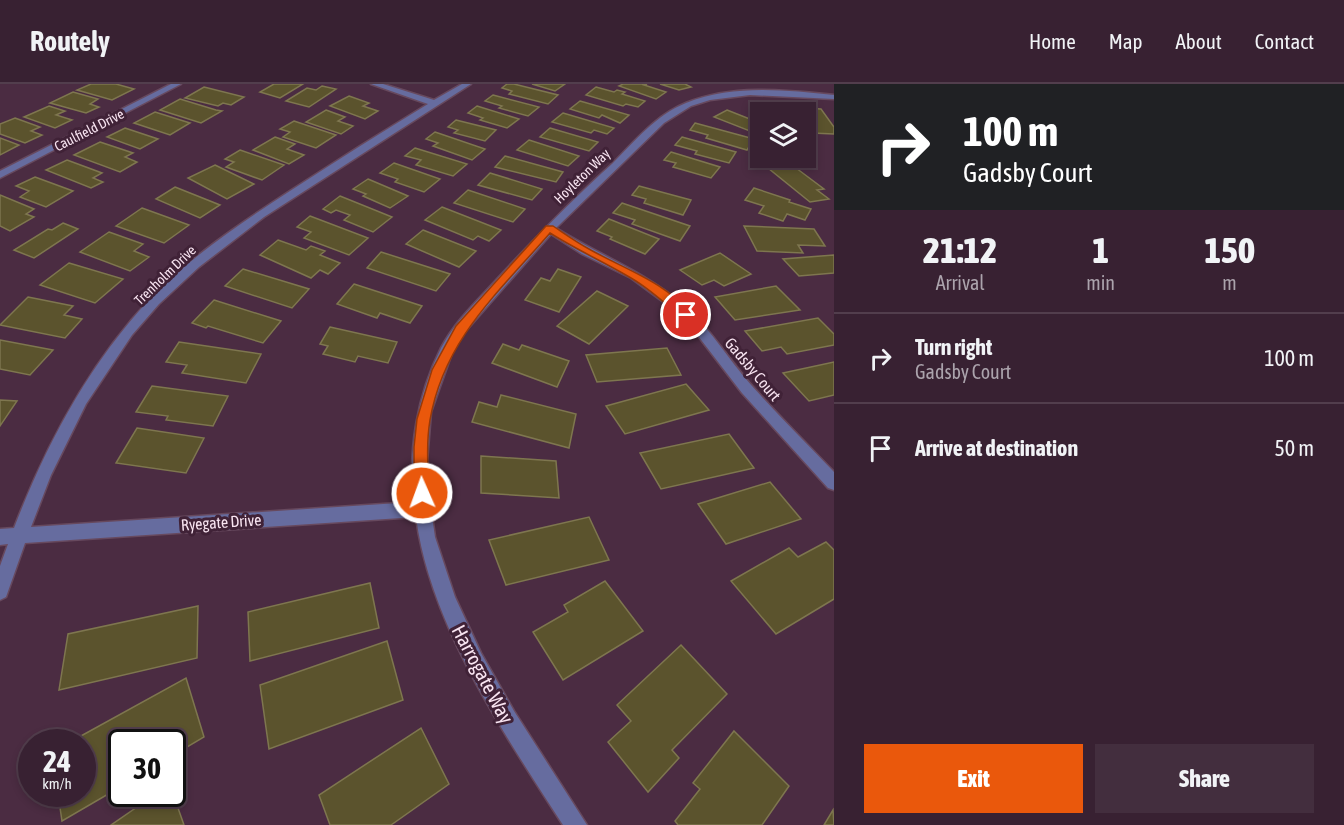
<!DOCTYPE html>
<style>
:root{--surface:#382132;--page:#432e3e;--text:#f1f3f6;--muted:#aba3ac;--line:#523e4d;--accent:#ea580c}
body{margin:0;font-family:"Asap Condensed",sans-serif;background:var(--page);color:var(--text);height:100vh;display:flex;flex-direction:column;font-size:22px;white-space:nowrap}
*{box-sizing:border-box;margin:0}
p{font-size:20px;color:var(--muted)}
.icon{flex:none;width:33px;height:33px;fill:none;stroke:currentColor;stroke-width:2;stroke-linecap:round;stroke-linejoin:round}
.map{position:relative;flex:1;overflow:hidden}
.drawer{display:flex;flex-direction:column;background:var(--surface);width:510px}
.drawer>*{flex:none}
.hud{background:#202124;color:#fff;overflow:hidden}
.controls{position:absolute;left:750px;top:18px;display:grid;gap:12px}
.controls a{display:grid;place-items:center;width:66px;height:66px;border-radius:0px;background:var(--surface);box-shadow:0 3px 9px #0003,0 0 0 2px var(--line);font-size:30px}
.speed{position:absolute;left:18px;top:645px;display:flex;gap:12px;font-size:30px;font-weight:700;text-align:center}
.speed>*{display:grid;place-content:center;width:78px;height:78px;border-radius:50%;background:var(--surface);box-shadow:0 3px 9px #0003,0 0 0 2px var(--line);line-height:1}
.speed small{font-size:15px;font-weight:400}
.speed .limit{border:3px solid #111;border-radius:9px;background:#fff;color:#111}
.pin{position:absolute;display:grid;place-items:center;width:51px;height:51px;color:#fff;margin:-26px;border:3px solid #fff;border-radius:50%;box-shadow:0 2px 6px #0007}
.me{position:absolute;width:66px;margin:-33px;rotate:358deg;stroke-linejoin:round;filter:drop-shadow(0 0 4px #0008)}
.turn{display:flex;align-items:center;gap:21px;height:126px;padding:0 30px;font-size:27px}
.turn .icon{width:78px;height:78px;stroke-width:2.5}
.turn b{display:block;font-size:42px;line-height:51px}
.eta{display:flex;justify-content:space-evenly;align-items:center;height:102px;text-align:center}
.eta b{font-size:36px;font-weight:800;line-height:42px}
.button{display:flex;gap:12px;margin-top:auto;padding:12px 30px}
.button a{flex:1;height:69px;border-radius:0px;background:var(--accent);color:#fff;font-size:24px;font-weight:800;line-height:69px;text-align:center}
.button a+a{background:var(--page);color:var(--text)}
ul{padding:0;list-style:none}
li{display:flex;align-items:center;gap:18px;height:90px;padding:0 30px;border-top:2px solid var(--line)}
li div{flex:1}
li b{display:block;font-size:22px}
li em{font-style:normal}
header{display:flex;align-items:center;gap:36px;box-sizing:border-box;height:84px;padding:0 30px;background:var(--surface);border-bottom:2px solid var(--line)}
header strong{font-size:28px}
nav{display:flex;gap:33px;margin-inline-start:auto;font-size:21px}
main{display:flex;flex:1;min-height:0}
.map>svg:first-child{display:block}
.building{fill:#5b532d;stroke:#7e764f;stroke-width:1.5}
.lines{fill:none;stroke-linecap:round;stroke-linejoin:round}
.minor-casing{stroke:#67495e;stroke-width:3}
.minor{fill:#666c9f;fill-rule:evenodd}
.route{fill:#ea580c;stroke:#983908;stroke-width:1.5}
.labels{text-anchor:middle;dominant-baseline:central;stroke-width:6;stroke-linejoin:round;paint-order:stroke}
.far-street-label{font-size:14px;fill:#f8e4f1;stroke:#402237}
.street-label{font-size:16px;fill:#f8e4f1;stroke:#402237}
.near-street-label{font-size:20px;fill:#f8e4f1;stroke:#402237}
</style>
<header>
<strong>Routely</strong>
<nav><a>Home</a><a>Map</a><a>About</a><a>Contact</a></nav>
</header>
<main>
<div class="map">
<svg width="834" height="741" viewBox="0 0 834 741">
<rect width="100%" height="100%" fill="#4b2c42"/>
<g class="building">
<polygon points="91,0 116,0 134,5 112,16 77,6"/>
<polygon points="274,0 303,0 280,14 260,8"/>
<polygon points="507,0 514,0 558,11 548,20 509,10 512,7 502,4"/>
<polygon points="532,0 565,0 555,7"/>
<polygon points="623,0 647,0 644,1 666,8 656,15 619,2"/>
<polygon points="660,0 685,0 691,3 679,6"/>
<polygon points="322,2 336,5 309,23 286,17 307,4 316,6"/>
<polygon points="204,3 244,13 231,21 223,19 218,22 185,14"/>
<polygon points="596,3 614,8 617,6 625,8 622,10 645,17 638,23 626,20 623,22 586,11"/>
<polygon points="73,8 98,15 90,20 99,23 86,29 50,19"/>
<polygon points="493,11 539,23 528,32 499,24 502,22 485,17"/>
<polygon points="349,12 369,19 363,22 378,27 365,35 330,22"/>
<polygon points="180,15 216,26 222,27 201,39 160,26"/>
<polygon points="580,17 629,31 620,39 602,31 599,34 570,25"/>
<polygon points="49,22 65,27 56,31 72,36 55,44 24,33"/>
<polygon points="477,22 519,35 507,44 480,36 483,34 468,29"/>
<polygon points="773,22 781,28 760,28 760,31 752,24"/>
<polygon points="805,24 821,25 834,43 834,50 812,49 806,39 806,28 799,28 808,28"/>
<polygon points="326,26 345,33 338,37 353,42 341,50 306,38"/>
<polygon points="727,26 760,39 760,51 714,33"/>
<polygon points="155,28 190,39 170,51 134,39"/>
<polygon points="563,29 614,44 607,50 594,46 591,49 552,38"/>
<polygon points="15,34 40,43 31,47 42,51 25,59 0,50 0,40"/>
<polygon points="456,36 496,46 485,57 454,49 458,46 448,43"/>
<polygon points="294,37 336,51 316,64 283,53 290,48 280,45"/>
<polygon points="695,39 754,55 747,66 706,54 708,51 690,46"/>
<polygon points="125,44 158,55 140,65 107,53"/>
<polygon points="550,44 598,58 589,67 540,53"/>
<polygon points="435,48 485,65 472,76 433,62 438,59 426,55"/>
<polygon points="275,53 295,60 287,65 304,71 289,80 253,66"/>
<polygon points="682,53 736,68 729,79 695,70 697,67 675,61"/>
<polygon points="0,54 19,61 0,71"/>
<polygon points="529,56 579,72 568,82 517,66"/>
<polygon points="100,58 133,69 125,73 137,78 120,88 74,71"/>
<polygon points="415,64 467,80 453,92 416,81 421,76 405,72"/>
<polygon points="240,66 284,81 262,96 226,83 234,78 225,75"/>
<polygon points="671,68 720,83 711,94 673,83 676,79 664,76"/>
<polygon points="505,72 563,88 556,98 495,83"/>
<polygon points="67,76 102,89 93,94 103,98 91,104 46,86"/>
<polygon points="394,79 440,95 424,108 395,98 398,95 380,89"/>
<polygon points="215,81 254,100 227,115 188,94"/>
<polygon points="792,81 824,105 817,106 829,115 810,118 768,84"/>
<polygon points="490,89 542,105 532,116 478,101"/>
<polygon points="35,93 73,107 46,123 20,113 29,107 16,102"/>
<polygon points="368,95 408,112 390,124 363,112 366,110 353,105"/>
<polygon points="639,102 691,116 683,131 644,119 646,115 632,111"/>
<polygon points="175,103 220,121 200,134 156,115"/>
<polygon points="754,104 790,116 789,118 811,125 805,136 787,130 783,137 759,129 764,122 745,116"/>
<polygon points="468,106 525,125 513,138 454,119"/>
<polygon points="0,111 34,125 26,130 34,133 10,147 0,142"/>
<polygon points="340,112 392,133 373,148 344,136 350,131 336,126 331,129 323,125"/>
<polygon points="622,119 690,142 680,157 632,140 635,136 613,129"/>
<polygon points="442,123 501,146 489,157 478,152 473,156 425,136"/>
<polygon points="142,124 189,141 164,159 116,142"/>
<polygon points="310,132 368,154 349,171 304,154 311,148 297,143"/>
<polygon points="609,135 659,155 645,170 610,155 612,153 597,147"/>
<polygon points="63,139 78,145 34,174 14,166 48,145 52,146"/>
<polygon points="744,142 814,145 825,162 798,161 803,169 757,167"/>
<polygon points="423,146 476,167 459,183 406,160"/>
<polygon points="109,148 143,160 134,167 149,173 130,187 80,168"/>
<polygon points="278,156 306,166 311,162 325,167 320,171 340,179 328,190 320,186 311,194 260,171"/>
<polygon points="381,168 450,190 436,207 367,184"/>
<polygon points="720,169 751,190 724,202 714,196 702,201 680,186"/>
<polygon points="834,171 834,189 799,192 783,175"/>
<polygon points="69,179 123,195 95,219 40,201"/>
<polygon points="243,185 309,205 292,224 225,202"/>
<polygon points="558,185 581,193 559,228 525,216 541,194 550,197"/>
<polygon points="354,200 422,222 410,239 380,229 377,234 337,220"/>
<polygon points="776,202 800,226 735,236 715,213"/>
<polygon points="597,207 628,222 589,260 557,242"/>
<polygon points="28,213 73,222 64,231 82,235 65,254 0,241"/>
<polygon points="214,216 281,237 263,259 208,242 206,244 192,239"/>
<polygon points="818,234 834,250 834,261 787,270 781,263 762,267 745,247"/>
<polygon points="330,243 397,258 388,279 358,272 355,278 323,270 328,262 320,260"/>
<polygon points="0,256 53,266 30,291 0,285"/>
<polygon points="179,258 261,270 246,299 182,289 187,281 166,278"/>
<polygon points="503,260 519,266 522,261 569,277 557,303 492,279"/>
<polygon points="667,264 681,291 597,298 586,271"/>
<polygon points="834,278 834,311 809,317 783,289"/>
<polygon points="686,300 709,326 625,350 606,322"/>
<polygon points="152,302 228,312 213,342 166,336 168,332 136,328"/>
<polygon points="501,311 576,330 569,364 472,338 479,318 497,323"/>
<polygon points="0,316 17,317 0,342"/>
<polygon points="137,344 204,354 186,389 116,379"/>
<polygon points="729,350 754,384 661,405 640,369"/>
<polygon points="481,372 556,377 559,414 481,409"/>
<polygon points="770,398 801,435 726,460 698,420"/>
<polygon points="589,433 609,476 506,501 489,456"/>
<polygon points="826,458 834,466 834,515 776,550 731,497 789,464 798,473"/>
<polygon points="605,497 643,547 563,596 533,548 568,528 564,521"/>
<polygon points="370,499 379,544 250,577 248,528"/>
<polygon points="198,522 197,574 59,606 68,550"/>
<polygon points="387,557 403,616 269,665 260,601"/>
<polygon points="681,561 727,610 672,666 679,674 648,708 608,658 631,637 617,621"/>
<polygon points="186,594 204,653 172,672 172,658 122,658 122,702 62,737 58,710 82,710 82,658 70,658"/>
<polygon points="421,644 449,700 391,741 330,741 319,711"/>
<polygon points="734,647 789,702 762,741 678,741 675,737 700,705 693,699"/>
<polygon points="172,707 184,741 111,741 156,710 172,710"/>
<polygon points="833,726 834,741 824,741"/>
</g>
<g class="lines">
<defs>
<g id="minor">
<polygon points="171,0 181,0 0,94 0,87"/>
<path d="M371 0H383L434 16 462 0H471L264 133 199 183 159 220 132 251 86 320 51 391 31 443 414 418C408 366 417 312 441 264 455 237 478 216 498 194 535 154 572 116 613 79 635 57 656 31 686 19 733 0 785 6 834 11V15L750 11 710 16 691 22 664 39 556 144C597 170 643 187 681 219 709 242 728 275 752 302 779 332 807 360 834 388V406L828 404 742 309 692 244 673 225 631 194 582 170 551 150 463 250 453 266 431 328 426 390 435 453 455 513 481 569 514 627 587 741H563C505 651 430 541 416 433L25 459 6 513 0 516V482L8 460 0 461V445L14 444C46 361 88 281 150 215 190 173 241 139 290 107 336 77 382 48 428 20Z"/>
</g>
</defs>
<use href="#minor" class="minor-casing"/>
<use href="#minor" class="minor"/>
</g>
<path class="route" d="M546 142H553C565 150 576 158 589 165 624 185 666 198 692 231L686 235 682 234C666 220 650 205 631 194 604 178 577 166 550 149 499 208 444 255 430 336 426 360 428 385 429 409L427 414 422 416 416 414 414 409V363L417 335 432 286 456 242Z"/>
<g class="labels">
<g class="far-street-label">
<text transform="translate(89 46) rotate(-27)">Caulfield Drive</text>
<text transform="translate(582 92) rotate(-44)">Hoyleton Way</text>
<text transform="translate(165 191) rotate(-44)">Trenholm Drive</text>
</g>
<g class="street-label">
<text transform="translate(753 285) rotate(50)">Gadsby Court</text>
<text transform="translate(221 438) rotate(-4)">Ryegate Drive</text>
</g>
<g class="near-street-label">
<text transform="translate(483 590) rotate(62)">Harrogate Way</text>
</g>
</g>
</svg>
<div class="controls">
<a><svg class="icon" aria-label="layers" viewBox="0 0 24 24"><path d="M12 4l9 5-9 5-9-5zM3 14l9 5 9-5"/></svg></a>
</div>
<div class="speed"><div>24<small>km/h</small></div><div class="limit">30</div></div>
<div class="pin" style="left:686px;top:231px;background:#d93025"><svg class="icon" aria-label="arrive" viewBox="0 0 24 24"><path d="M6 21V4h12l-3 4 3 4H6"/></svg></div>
<svg class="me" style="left:422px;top:409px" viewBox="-20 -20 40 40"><circle r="17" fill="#ea580c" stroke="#fff" stroke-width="3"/><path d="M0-11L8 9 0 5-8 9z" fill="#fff"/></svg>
</div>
<section class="drawer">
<div class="hud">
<div class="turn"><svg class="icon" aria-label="right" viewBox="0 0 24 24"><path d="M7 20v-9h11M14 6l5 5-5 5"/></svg><div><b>100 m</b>Gadsby Court</div></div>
</div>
<div class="eta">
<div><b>21:12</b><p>Arrival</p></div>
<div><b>1</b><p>min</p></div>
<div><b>150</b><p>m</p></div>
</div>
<ul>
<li><svg class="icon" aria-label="right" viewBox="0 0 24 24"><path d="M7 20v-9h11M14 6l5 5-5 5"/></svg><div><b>Turn right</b><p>Gadsby Court</p></div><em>100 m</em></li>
<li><svg class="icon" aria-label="arrive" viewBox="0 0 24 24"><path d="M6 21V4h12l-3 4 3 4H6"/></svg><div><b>Arrive at destination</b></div><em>50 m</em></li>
</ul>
<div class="button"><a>Exit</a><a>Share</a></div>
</section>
</main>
